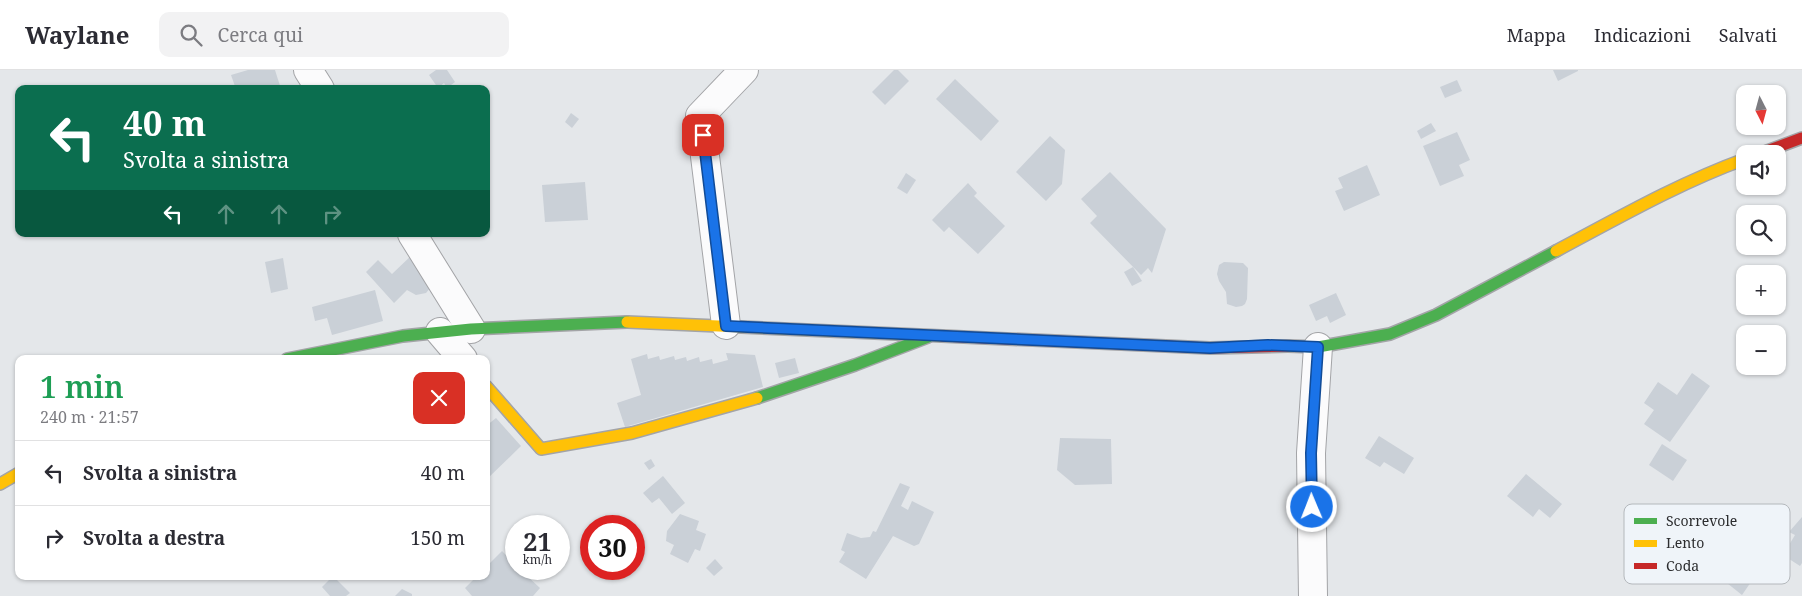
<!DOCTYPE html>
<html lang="it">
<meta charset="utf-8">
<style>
:root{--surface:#fff;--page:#f2f2f3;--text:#2b2b33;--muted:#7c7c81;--line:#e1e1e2}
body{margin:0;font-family:"Noto Serif",serif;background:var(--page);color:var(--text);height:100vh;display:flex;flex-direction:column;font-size:19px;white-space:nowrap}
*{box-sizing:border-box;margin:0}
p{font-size:16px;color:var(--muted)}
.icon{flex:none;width:28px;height:28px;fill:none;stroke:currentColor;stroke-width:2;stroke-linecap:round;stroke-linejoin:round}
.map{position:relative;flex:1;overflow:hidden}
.drawer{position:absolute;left:15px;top:285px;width:475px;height:225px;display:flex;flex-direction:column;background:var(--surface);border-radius:10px;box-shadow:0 1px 4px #0004}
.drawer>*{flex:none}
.hud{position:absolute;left:15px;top:15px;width:475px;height:152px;border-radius:10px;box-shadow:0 1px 4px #0004;background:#0b6e4f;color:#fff;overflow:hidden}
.needle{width:32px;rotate:174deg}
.tools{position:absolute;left:1736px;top:15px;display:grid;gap:10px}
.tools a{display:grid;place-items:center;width:50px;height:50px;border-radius:10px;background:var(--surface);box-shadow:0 1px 4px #0004;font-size:25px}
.speed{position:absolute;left:505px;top:445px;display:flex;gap:10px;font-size:25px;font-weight:700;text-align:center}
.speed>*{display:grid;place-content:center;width:65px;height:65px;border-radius:50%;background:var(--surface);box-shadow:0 1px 4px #0004;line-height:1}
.speed small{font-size:12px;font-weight:400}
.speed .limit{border:8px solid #d22;background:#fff;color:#111}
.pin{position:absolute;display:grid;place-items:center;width:42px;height:42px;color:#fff;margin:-21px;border-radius:10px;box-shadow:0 2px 8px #0006}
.me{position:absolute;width:55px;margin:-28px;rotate:359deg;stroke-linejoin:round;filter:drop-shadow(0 0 4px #0008)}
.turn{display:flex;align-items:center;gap:18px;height:105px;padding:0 25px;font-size:22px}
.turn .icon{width:65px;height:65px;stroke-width:2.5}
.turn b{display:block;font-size:35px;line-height:42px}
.lanes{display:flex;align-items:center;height:48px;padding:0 25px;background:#0003;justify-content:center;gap:25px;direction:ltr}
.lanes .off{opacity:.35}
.round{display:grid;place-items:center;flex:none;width:52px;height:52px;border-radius:10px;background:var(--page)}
.summary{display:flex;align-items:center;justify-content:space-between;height:85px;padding:0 25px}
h1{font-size:30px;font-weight:600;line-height:38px;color:#1e9e55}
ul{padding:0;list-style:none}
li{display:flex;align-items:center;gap:15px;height:65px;padding:0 25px;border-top:1px solid var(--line)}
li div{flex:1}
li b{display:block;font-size:19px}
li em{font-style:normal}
header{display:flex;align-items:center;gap:30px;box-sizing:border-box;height:70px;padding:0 25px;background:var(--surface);border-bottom:1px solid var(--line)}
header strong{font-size:24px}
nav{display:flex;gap:28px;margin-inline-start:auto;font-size:18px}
.search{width:350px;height:45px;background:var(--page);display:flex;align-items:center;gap:12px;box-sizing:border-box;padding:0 18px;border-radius:10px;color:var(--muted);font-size:19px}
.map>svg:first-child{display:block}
.building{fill:#cad0d7}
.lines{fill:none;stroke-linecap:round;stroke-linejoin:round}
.street-casing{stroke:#a3a4a7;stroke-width:30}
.fast-casing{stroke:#a3a4a7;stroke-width:14}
.slow-casing{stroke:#a3a4a7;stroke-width:14}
.jam-casing{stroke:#a3a4a7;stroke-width:14}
.street{stroke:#fbfbfc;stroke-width:28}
.fast{stroke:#4caf50;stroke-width:11}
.slow{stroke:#ffc107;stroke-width:11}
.jam{stroke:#c62828;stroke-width:11}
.route-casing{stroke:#114b97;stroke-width:12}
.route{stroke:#1a73e8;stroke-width:9}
.key{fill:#eff4f9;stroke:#b4b8bc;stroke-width:1}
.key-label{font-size:14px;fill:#2c2d2f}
</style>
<header>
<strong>Waylane</strong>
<div class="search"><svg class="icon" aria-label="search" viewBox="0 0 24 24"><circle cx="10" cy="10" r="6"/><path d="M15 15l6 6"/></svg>Cerca qui</div>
<nav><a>Mappa</a><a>Indicazioni</a><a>Salvati</a></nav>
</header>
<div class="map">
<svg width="1802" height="526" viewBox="0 0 1802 526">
<rect width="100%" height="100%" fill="#e4e7ea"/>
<g class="building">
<polygon points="248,0 275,0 281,19 236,19 231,5"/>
<polygon points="436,0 447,0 455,12 447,18 444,13 438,18 429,5"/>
<polygon points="894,0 898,0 909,11 885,35 872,22"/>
<polygon points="1553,0 1578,0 1578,1 1558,11"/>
<polygon points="955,9 999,51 981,71 936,29"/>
<polygon points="1457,10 1462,21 1445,28 1440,17"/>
<polygon points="571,43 579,49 572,58 565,52"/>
<polygon points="1431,53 1436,61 1421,69 1417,61"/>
<polygon points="1457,62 1470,90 1459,95 1464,106 1440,116 1423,76"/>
<polygon points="1050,66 1065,80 1062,114 1046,131 1016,102"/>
<polygon points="1367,95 1380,125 1344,141 1335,121 1343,118 1338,108"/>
<polygon points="1110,102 1166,159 1152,203 1148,198 1141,205 1090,153 1097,146 1081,129"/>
<polygon points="906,103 916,110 907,124 897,118"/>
<polygon points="585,112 588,150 545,152 542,115"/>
<polygon points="968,113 977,123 974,126 1005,156 978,184 949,157 944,162 932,150"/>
<polygon points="413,184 431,217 426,223 416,225 407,220 394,233 366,202 378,190 392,204"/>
<polygon points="283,188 288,219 271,223 265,192"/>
<polygon points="1224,192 1243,193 1248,198 1247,229 1245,234 1242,236 1236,237 1227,234 1226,222 1219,211 1217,204 1219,195"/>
<polygon points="1133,197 1142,211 1132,216 1124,202"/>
<polygon points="375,220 383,251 332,265 327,248 315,251 312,237"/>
<polygon points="1336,223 1346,245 1330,253 1327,246 1316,251 1309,235"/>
<polygon points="726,283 755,285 763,317 625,357 617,333 641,325 631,289 647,284 648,289 659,286 660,290 674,286 675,290 686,287 687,291 699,287 700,292 712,289 713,294 728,290"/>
<polygon points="795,288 799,303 779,308 775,293"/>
<polygon points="1692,303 1710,316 1670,372 1644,354 1654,340 1644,333 1658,312 1677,325"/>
<polygon points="496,348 521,376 486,410 486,356"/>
<polygon points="1379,366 1414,388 1404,404 1384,392 1380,397 1365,388"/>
<polygon points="1060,368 1111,369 1112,414 1075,415 1057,400"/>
<polygon points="1662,374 1687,390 1673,411 1649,395"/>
<polygon points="651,389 655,396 649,400 644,393"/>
<polygon points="1526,404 1562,434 1550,448 1539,439 1533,447 1507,426"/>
<polygon points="663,406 685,433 672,444 659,428 652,433 643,423"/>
<polygon points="900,413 910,417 901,436 908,440 912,431 934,442 919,474 914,476 893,466 866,509 839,492 845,482 841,480 847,463 861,468 870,467 873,461 876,462"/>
<polygon points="680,444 699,451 696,460 706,464 700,481 695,479 688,493 670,484 674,475 666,471 667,461"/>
<polygon points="1802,447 1802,493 1800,496 1783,485 1795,465 1789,462"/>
<polygon points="516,477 516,499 532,499 526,505 540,518 533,526 472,526 465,518 477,506 486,506 486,497 502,481 507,486"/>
<polygon points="1724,486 1753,509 1742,525 1712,501"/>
<polygon points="715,489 723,498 714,506 706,498"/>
<polygon points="333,506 350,523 346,526 330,526 322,517"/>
<polygon points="402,519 412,524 412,526 395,526"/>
</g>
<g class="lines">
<defs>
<g id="street">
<polyline points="308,0 320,19"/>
<polyline points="412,164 471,259"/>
<polyline points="726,255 700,46 744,0"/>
<polyline points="440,262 463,289"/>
<polyline points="1313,526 1311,383 1318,277"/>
</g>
<g id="fast">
<polyline points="1288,276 1318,277 1390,264 1436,245 1556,181"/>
<polyline points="287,289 403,266 471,259 627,252"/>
<polyline points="757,328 855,295 928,267"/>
</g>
<g id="slow">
<path d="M1556 181C1618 148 1679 113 1745 89"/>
<polyline points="627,252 942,266"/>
<polyline points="486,316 541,379 632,363 757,328"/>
<polyline points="0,414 19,403"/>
</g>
<g id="jam">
<polyline points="1759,84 1802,68"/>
<polyline points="942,266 1210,278 1288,276"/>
</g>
</defs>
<use href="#street" class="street-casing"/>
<use href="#fast" class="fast-casing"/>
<use href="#slow" class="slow-casing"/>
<use href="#jam" class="jam-casing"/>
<use href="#street" class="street"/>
<use href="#fast" class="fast"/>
<use href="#slow" class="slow"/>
<use href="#jam" class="jam"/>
</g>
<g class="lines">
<defs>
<polyline id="route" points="703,65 726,256 1210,278 1268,275 1318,277 1311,383 1312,437"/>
</defs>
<use href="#route" class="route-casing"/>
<use href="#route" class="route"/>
</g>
<rect x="1624" y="434" width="166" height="80" rx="8" class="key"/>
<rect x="1634" y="448" width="23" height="6" fill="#4caf50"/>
<rect x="1634" y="470" width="23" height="7" fill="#ffc107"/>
<rect x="1634" y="493" width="23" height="6" fill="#c62828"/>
<g class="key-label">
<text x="1666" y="456">Scorrevole</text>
<text x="1666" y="478">Lento</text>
<text x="1666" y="501">Coda</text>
</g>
</svg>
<div class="tools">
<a><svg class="needle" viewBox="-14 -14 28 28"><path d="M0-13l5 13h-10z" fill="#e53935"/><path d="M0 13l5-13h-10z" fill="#7c7c81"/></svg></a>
<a><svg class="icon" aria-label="sound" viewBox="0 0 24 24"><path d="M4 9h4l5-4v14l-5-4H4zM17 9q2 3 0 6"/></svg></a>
<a><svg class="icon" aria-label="search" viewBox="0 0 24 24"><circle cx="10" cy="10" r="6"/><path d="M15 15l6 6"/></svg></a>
<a>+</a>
<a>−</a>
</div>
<div class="speed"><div>21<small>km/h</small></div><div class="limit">30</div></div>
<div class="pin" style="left:703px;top:65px;background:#d93025"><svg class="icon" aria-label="arrive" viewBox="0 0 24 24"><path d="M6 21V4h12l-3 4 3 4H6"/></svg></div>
<svg class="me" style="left:1312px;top:437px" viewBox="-20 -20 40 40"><circle r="17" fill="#1a73e8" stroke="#fff" stroke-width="3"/><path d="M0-11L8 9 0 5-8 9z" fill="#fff"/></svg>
<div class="hud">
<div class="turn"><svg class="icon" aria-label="left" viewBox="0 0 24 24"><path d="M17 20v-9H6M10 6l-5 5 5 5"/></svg><div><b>40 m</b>Svolta a sinistra</div></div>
<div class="lanes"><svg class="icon" aria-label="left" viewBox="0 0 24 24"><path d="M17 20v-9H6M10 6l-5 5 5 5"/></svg><svg class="icon off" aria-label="ahead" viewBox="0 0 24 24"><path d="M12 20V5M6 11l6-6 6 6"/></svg><svg class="icon off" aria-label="ahead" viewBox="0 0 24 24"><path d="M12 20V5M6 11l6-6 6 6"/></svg><svg class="icon off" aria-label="right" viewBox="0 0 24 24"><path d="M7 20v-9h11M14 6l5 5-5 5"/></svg></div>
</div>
<section class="drawer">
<div class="summary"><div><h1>1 min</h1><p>240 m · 21:57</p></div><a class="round" style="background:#d93025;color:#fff"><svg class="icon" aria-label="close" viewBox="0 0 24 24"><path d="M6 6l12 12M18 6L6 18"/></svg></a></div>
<ul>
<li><svg class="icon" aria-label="left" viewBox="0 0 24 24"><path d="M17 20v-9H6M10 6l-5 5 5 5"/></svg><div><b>Svolta a sinistra</b></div><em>40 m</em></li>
<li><svg class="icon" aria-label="right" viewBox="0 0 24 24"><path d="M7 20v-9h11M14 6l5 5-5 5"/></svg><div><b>Svolta a destra</b></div><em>150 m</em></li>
</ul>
</section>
</div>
